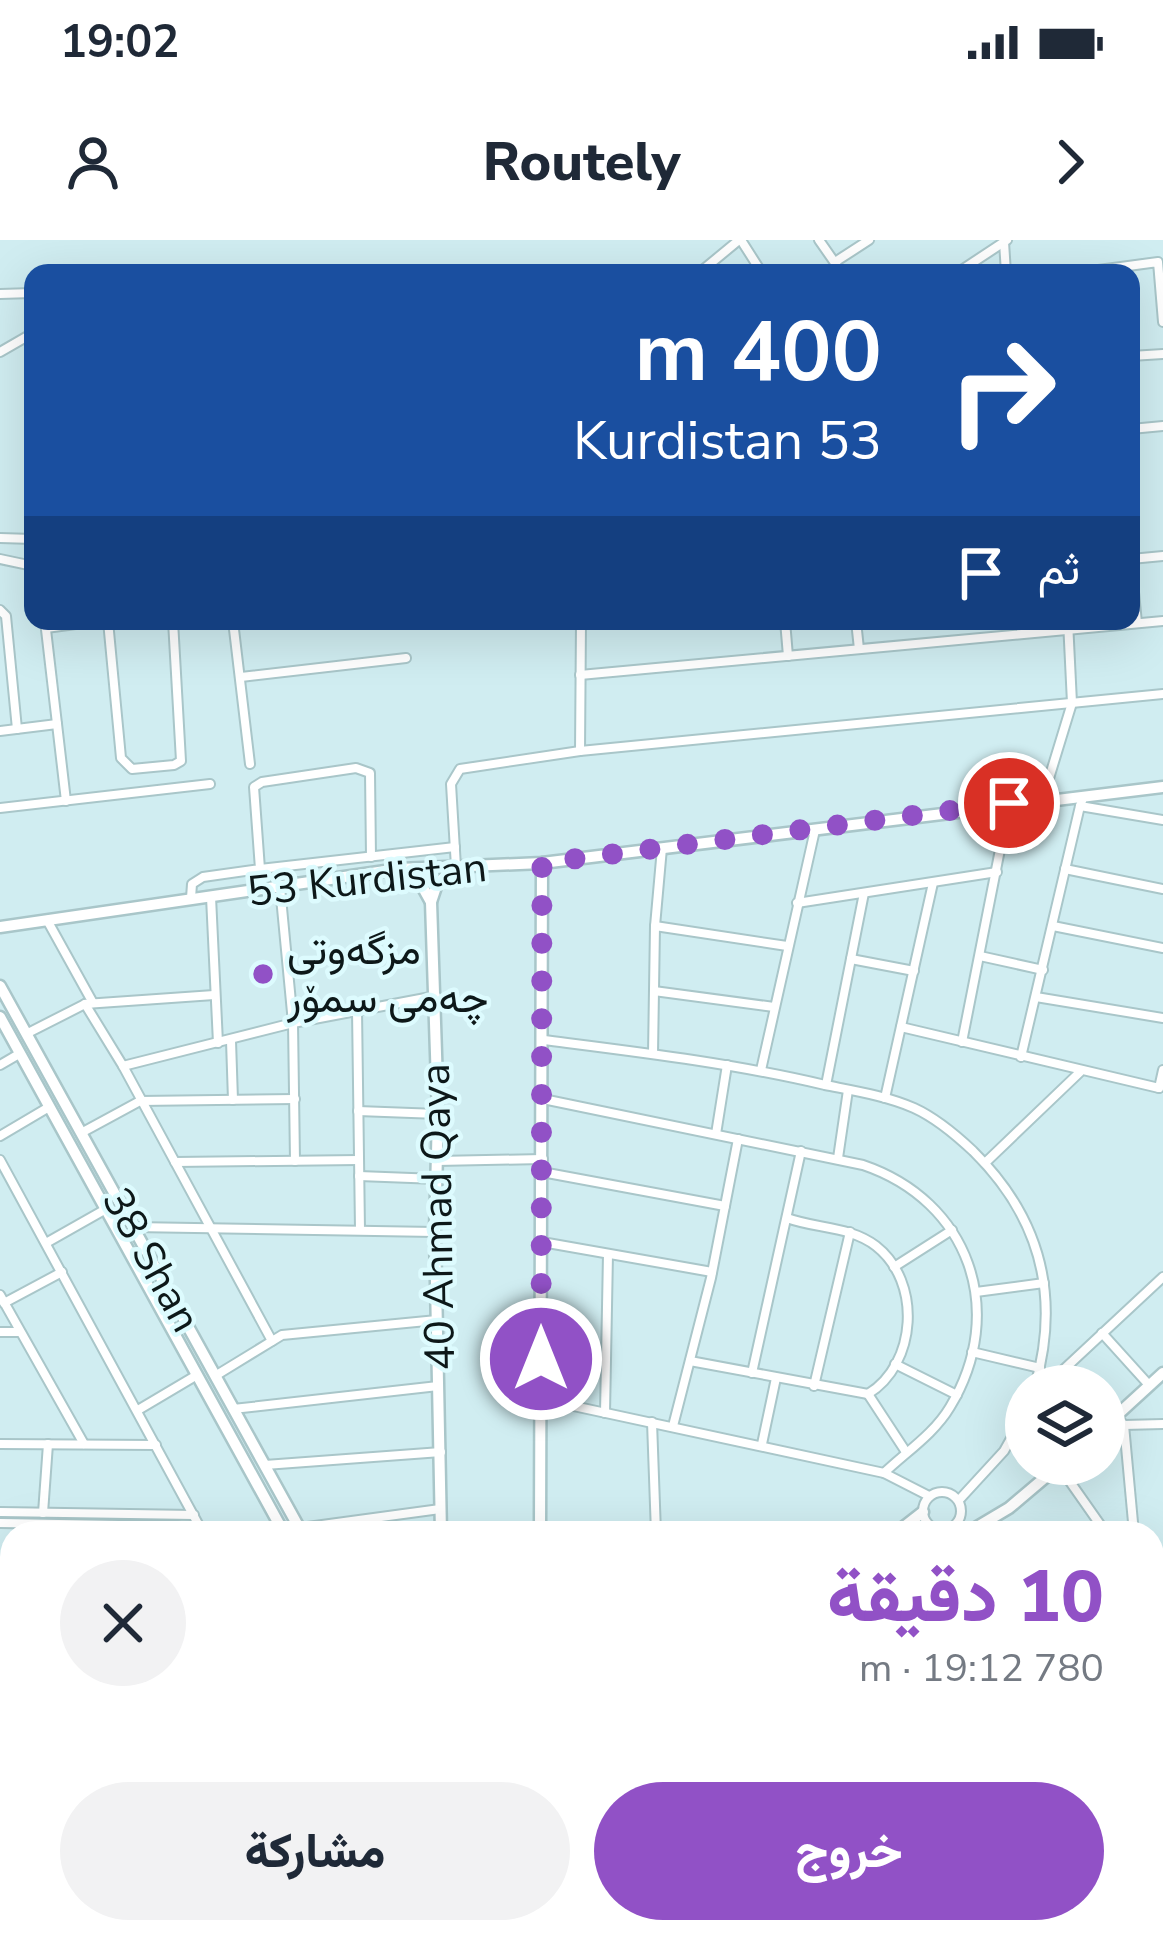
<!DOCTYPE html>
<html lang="ar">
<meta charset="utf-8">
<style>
:root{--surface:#fff;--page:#f2f2f3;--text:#1f2937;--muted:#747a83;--accent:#9151c6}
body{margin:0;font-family:"Nunito Sans",Vazirmatn,sans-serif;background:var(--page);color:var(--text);direction:rtl;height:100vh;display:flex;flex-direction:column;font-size:45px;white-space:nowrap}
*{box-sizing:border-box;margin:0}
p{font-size:39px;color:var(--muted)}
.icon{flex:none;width:66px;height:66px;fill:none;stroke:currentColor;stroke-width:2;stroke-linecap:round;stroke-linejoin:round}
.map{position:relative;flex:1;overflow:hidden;direction:ltr}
.drawer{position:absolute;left:0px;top:1281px;width:1164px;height:423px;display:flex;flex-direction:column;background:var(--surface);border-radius:36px 36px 0 0;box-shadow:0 12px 48px #0002;direction:rtl}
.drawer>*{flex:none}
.top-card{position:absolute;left:24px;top:24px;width:1116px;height:366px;border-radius:24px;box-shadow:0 12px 48px #0002;direction:rtl;background:#1a4fa0;color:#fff;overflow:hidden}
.tools{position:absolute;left:1005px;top:1125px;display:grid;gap:24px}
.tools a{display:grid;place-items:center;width:120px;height:120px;border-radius:50%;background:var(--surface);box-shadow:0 12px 48px #0002;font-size:60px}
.pin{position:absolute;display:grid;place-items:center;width:102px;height:102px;color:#fff;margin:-51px;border:6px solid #fff;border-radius:50%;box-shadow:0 3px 12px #0007}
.me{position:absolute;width:132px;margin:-66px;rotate:0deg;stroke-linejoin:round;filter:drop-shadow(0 0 9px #0008)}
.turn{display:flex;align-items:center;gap:42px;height:252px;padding:0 60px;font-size:54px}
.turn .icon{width:156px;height:156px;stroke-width:2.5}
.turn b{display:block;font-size:84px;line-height:102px}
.then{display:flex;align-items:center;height:114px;padding:0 60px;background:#0003;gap:24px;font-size:45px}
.round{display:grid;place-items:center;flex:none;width:126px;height:126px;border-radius:63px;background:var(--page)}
.overview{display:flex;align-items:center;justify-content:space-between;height:204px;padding:0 60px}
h1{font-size:72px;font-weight:800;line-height:90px;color:var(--accent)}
.button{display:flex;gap:24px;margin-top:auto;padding:24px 60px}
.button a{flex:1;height:138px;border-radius:72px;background:var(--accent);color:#fff;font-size:48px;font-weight:800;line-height:138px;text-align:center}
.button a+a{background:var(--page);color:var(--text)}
.status{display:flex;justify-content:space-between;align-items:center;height:84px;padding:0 60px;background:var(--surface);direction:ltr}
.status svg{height:33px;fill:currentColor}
header{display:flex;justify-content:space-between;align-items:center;height:156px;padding:0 60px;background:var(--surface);font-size:54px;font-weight:800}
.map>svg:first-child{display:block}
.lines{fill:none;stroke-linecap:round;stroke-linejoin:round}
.street-casing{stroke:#a9c6c9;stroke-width:12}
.secondary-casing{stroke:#a9c6c9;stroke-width:15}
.street{stroke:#fff;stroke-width:8}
.secondary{stroke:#fff;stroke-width:10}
.route{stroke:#9151c6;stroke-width:21;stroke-dasharray:0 37.8}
.poi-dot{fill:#9151c6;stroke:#ddfbfe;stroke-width:4.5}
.labels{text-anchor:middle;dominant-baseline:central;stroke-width:9;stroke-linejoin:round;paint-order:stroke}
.street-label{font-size:42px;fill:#0d1819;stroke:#ddfbfe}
.poi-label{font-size:42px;fill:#0d1819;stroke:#ddfbfe;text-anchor:start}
</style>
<div class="status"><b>19:02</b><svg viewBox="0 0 49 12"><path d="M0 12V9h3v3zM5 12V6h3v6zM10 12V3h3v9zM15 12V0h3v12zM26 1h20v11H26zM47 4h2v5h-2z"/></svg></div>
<header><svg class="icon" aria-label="forward" viewBox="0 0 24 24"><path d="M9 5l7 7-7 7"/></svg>Routely<svg class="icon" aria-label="person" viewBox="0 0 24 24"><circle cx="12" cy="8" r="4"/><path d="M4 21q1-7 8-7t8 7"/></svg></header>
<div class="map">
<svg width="1163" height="1703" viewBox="0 0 1163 1703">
<rect width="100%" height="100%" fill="#d0edf1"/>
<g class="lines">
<defs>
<g id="street">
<polyline points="741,0 762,33"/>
<polyline points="819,0 842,33"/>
<polyline points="1004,2 1006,33"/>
<polyline points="835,22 869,0"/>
<polyline points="699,33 739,0"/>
<polyline points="957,33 1007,0"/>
<polyline points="1076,33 1158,22 1163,82"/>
<polyline points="0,54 33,53"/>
<polyline points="0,112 33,93"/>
<polyline points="1131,116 1163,114"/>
<polyline points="1131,189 1163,186"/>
<polyline points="0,298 33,299"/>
<polyline points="0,319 33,326"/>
<polyline points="1131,319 1163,316"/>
<polyline points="1131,321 1137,383"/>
<polyline points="0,370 6,376 17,489"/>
<polyline points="45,381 66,561"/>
<polyline points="108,381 121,518 132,529 174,525 181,521 173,381"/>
<polyline points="233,381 250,524"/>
<polyline points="785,381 788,416"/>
<polyline points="856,381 859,409"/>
<polyline points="46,388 98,381"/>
<polyline points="580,435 1163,381"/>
<polyline points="241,437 406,418"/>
<polyline points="0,491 57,484"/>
<polyline points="580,511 581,381"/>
<polyline points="1043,558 1072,463 1068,381"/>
<polyline points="1082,561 1080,566 1163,580"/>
<polyline points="0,568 210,544"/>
<polyline points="456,627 451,544 460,529 580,511 1163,454"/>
<polyline points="260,629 455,607"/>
<polyline points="1065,629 1163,649"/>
<polyline points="280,647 293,783 295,921"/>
<polyline points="211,657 218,803"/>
<polyline points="191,658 192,644 203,637 260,629 254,547 262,542 356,528 370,533 371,617"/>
<polyline points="797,663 997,632"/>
<polyline points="47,680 93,763"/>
<polyline points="655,686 787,706"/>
<polyline points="1053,686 1163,708"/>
<polyline points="980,716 1043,730"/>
<polyline points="851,719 914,731"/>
<polyline points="654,751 774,767"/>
<polyline points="1036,757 1163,778"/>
<polyline points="85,764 214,755"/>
<polyline points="357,770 360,990"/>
<polyline points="901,787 1159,848"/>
<polyline points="26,794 85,764 123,826 272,1101"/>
<path d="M544 800C638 812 732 823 825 845 855 851 887 856 914 868 936 878 956 895 973 911 1040 977 1061 1055 1035 1146"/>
<polyline points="231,801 233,860"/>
<polyline points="962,802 1009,564"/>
<polyline points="653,814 655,686 662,608"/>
<polyline points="1021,817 1080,566"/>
<polyline points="0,825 19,814"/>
<polyline points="123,826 293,783 436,756"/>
<polyline points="761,830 815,590"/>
<polyline points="826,845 864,653"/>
<polyline points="1159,848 1163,830"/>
<polyline points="885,858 933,643"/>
<path d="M543 859 863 925C969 961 1008 1071 950 1167 934 1194 906 1212 884 1233"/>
<polyline points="358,871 438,874"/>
<polyline points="81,893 140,861 295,859"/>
<polyline points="716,894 727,825"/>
<polyline points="0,896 49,867"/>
<polyline points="838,918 848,850"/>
<polyline points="0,920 203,1293"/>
<polyline points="437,921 543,919"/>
<polyline points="175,922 359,920"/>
<polyline points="985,923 1080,832"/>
<polyline points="542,932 725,966"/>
<polyline points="359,936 437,939"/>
<path d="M787 978C817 989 850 986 876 1006 922 1042 917 1124 868 1154"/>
<polyline points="133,987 435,992"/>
<polyline points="542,1002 712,1032"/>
<polyline points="46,1003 106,969"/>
<polyline points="894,1027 952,990"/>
<polyline points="976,1052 1044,1043"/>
<polyline points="0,1055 84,1204"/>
<polyline points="4,1063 62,1032"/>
<polyline points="0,1092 19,1092"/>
<polyline points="1102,1093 1149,1145"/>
<polyline points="972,1112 1040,1128"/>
<polyline points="690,1121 868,1154"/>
<polyline points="895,1124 957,1155"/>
<polyline points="752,1133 801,911"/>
<polyline points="215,1136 282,1095 437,1080"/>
<polyline points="814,1146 850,992"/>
<polyline points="1046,1146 1163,1037"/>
<polyline points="868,1154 906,1212"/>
<polyline points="541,1159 884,1233 929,1256"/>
<polyline points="233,1169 438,1146"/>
<polyline points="138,1170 197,1135"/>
<polyline points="605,1173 608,1014"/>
<polyline points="1116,1176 1124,1185 1134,1293"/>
<polyline points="652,1182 656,1293"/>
<polyline points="1124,1185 1163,1184"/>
<polyline points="673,1186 711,1038 738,899"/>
<polyline points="0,1204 156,1205"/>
<polyline points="762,1204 776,1138"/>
<polyline points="265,1225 441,1212"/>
<polyline points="1059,1226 1106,1293"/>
<circle cx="942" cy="1271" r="19"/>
<polyline points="959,1260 1004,1211 1026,1172"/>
<polyline points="0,1272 194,1275"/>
<polyline points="43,1273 48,1204"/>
<polyline points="0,1283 178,1286 190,1293"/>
<polyline points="300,1288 440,1269"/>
<polyline points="0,1344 12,1343"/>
<polyline points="1152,1369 1163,1369"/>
<polyline points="0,1397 12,1434"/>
<polyline points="1152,1436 1163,1435"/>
<polyline points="0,1503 12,1499"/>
<polyline points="1152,1514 1163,1513"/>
<polyline points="1152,1583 1163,1583"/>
<polyline points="40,1692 43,1703"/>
<polyline points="106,1692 110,1703"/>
<polyline points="225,1692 228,1703"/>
<polyline points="289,1692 293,1703"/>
<polyline points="665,1692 665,1703"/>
<polyline points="890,1692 891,1703"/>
<polyline points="953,1692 953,1703"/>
<polyline points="1018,1692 1018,1703"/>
<polyline points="1080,1692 1080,1703"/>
<polyline points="1144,1698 1163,1696"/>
<polyline points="162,1703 197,1692"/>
</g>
<g id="secondary">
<polyline points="401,630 421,644 431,662"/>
<polyline points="0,687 399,629 542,623 1163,547"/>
<polyline points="0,746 302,1293"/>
<polyline points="0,777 284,1293"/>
<polyline points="1104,1187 1163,1133"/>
<polyline points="441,1293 435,992 438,874 431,662 437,644 455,628"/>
<polyline points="540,1293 542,623"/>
<polyline points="896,1293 923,1272"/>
<polyline points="944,1293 947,1290"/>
<polyline points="967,1293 1009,1268 1061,1224"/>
<polyline points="12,1571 3,1573 12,1601"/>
<polyline points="0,1647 12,1644"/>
<polyline points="448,1692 448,1703"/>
</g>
</defs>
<use href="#street" class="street-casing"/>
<use href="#secondary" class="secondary-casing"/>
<use href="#street" class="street"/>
<use href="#secondary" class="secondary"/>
</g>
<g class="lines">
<polyline class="route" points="541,1119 542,623 1009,563"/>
</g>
<circle class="poi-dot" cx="263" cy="734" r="12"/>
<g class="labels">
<g class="street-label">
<text transform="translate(367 640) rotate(-6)">53 Kurdistan</text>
<text transform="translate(438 977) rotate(-91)">40 Ahmad Qaya</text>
<text transform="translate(151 1020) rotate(61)">38 Shan</text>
</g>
<g class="poi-label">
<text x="287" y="710">مزگەوتی<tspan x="287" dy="48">چەمی سمۆر</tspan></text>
</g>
</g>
</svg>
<div class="tools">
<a><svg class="icon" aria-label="layers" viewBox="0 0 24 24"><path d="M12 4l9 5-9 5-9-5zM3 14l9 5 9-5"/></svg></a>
</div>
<div class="pin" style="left:1009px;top:563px;background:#d93025"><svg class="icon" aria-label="arrive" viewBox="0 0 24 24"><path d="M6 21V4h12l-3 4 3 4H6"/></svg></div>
<svg class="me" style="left:541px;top:1119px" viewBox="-20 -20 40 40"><circle r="17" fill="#9151c6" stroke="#fff" stroke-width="3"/><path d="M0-11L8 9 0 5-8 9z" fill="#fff"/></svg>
<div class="top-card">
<div class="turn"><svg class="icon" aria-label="right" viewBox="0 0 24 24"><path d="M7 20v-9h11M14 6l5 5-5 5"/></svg><div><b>400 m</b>53 Kurdistan</div></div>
<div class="then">ثم<svg class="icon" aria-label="arrive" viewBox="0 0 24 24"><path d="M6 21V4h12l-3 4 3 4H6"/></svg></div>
</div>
<section class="drawer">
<div class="overview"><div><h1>10 دقيقة</h1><p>780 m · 19:12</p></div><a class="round"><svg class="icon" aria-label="close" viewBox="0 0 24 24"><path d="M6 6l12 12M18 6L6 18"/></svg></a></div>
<div class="button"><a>خروج</a><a>مشاركة</a></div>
</section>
</div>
